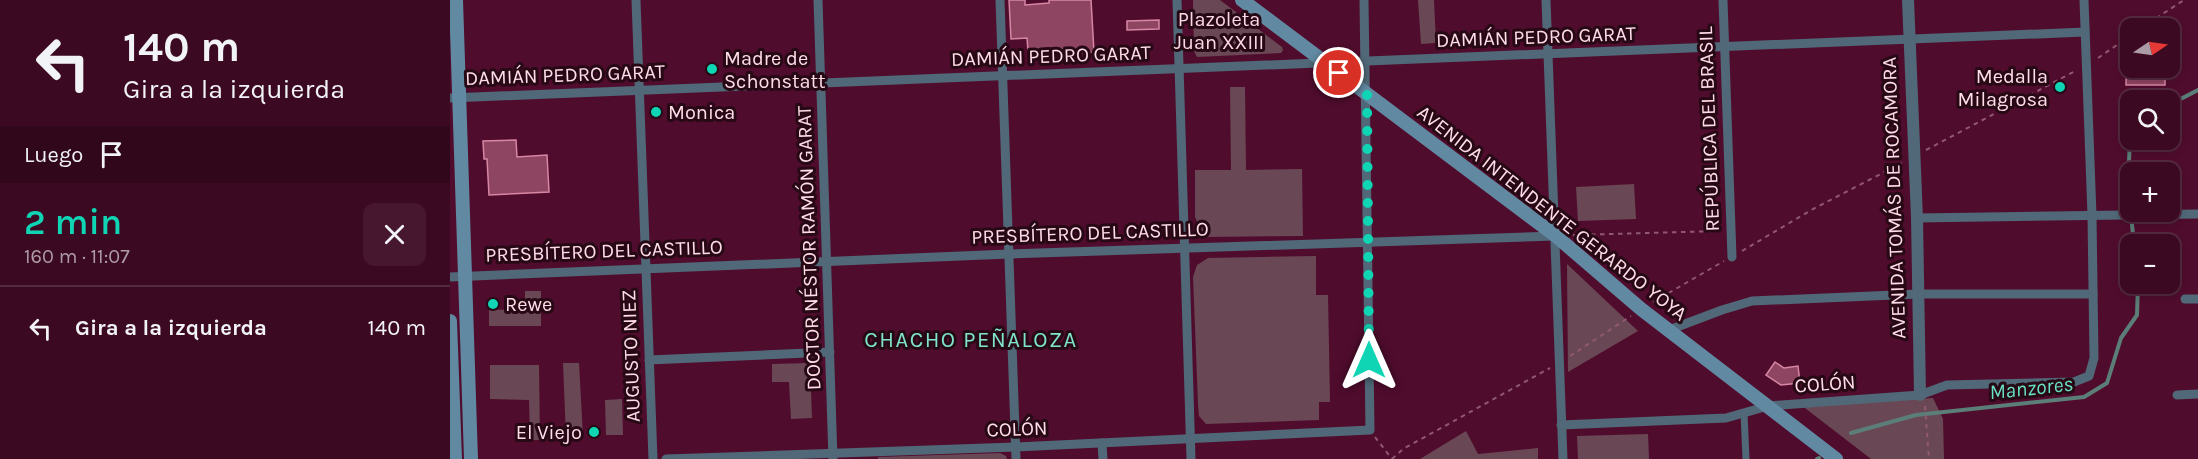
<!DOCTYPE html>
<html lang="es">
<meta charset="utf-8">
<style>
:root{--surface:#3c0922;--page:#47172f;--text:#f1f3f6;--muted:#ac9aa5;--line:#552a40;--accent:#0fd5b4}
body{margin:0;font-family:Karla,sans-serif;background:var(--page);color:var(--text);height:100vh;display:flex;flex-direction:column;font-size:22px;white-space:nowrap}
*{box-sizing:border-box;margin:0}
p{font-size:20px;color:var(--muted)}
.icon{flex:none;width:33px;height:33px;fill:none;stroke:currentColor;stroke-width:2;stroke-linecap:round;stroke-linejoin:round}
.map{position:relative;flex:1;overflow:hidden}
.panel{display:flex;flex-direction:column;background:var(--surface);width:450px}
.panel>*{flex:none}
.hud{background:#3c0922;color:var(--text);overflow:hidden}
.needle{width:39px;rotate:77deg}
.buttons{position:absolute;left:1670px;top:18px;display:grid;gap:12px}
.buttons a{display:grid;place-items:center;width:60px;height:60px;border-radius:12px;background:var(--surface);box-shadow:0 3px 9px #0003,0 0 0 2px var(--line);font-size:30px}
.pin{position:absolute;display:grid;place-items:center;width:51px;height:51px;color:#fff;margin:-26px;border:3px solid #fff;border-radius:50%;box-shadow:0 2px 6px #0007}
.me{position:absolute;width:66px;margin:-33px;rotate:0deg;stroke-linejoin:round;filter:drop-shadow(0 0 4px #0008)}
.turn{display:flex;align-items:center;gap:21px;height:126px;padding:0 24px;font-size:27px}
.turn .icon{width:78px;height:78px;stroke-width:2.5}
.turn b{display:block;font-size:42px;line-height:51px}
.then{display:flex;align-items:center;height:57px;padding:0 24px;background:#0003;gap:12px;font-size:22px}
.round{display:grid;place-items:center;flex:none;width:63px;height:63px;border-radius:12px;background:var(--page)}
.overview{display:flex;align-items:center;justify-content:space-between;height:102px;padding:0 24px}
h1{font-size:36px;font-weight:600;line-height:45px;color:var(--accent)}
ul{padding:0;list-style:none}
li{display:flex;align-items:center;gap:18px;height:84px;padding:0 24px;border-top:2px solid var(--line)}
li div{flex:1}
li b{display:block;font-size:22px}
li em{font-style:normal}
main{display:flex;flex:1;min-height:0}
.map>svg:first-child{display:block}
.green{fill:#6a4754}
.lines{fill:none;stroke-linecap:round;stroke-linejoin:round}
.stream{stroke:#5c7e78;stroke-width:4}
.building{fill:#8e4562;stroke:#d787a4;stroke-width:1.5}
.path{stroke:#905871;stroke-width:2;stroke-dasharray:4.5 4.5;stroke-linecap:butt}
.pedestrian{stroke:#506877;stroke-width:7}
.minor{stroke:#506877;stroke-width:9}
.tertiary{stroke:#506877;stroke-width:12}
.secondary{stroke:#6289a2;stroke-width:14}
.route{stroke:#0fd5b4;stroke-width:10;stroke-dasharray:0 18}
.poi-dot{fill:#0fd5b4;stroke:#260915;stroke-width:2}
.labels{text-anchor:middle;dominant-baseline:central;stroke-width:6;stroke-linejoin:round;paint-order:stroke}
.park-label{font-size:20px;fill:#fdd7e4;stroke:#260915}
.street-label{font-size:20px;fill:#ffdce7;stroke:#260915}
.poi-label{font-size:20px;fill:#ffdce7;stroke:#260915;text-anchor:start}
.water-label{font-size:21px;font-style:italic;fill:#6ae0c5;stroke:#260915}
.quarter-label{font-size:22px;letter-spacing:1.5px;fill:#81e4cc;stroke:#260915}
</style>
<main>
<section class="panel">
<div class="hud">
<div class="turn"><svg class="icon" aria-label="left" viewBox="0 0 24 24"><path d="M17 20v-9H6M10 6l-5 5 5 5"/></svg><div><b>140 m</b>Gira a la izquierda</div></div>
<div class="then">Luego<svg class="icon" aria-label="arrive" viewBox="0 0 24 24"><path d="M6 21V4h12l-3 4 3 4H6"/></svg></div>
</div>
<div class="overview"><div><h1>2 min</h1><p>160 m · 11:07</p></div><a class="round"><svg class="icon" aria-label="close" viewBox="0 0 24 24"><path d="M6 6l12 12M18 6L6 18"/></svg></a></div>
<ul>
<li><svg class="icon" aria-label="left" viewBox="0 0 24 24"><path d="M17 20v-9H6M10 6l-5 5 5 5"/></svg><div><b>Gira a la izquierda</b></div><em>140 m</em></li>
</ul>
</section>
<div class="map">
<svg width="1748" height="459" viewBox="0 0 1748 459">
<rect width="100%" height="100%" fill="#500c2d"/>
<g class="green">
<polygon points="743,0 770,0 832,47 833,50 831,53 747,57 744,51"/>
<polygon points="968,0 984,0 986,43 971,44"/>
<polygon points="780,87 795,87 796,170 852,169 853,236 754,237 745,217 745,170 781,170"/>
<polygon points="1184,184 1186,219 1128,221 1126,187"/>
<polygon points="866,256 866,295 878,295 880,402 869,402 869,420 756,424 749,416 748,404 743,277 747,265 758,258"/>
<polygon points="1117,264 1188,331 1118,372"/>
<polygon points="75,291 91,291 91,326 39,326 39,310 75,309"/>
<polygon points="113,363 129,363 133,436 116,437"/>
<polygon points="360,363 362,418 341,419 339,382 322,382 322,364"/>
<polygon points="40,365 89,365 90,440 80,440 79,400 40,399"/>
<polygon points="1483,398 1493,419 1494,459 1421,459 1351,405"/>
<polygon points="172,399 173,435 156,435 155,400"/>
<polygon points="1016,431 1028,454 1088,448 1088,459 970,459"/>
<polygon points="1198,434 1199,459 1128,459 1127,436"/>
<polygon points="550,453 556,456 557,459 428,459 428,457"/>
</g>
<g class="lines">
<g class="stream">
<polyline points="1719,105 1748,90"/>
<polyline points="1680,204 1678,182 1680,140"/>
<polyline points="1681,215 1684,244"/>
<polyline points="1401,433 1466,415 1634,397 1657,383 1671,338 1687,315 1688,284"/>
<polyline points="1367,459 1369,458"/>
</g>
</g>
<g class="building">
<polygon points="559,0 575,0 575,5 599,3 599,0 641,0 644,52 622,53 622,48 578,51 577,38 561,39"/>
<polygon points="709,20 709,29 677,30 677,21"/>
<rect x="1676" y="68" width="39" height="17"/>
<polygon points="66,140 67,157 97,155 99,192 39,195 37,159 34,159 33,141"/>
<polygon points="1325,362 1334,368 1348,366 1350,383 1331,385 1316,375"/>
</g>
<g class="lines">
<g class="path">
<polyline points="1691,28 1734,0"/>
<polyline points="1648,58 1680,36"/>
<polyline points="1476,150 1627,70"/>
<polyline points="1123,235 1271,231"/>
<polyline points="1292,251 1363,209 1452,163"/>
<polyline points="1203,302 1274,261"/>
<polyline points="1120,356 1181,316"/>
<polyline points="1475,406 1479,459"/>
<polyline points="925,437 942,459"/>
<polyline points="942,459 953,449 1100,368"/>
</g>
<polyline class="pedestrian" points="1294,413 1296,459"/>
<g class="minor">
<polyline points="186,0 203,459"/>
<polyline points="368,0 383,459"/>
<polyline points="550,0 566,459"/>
<polyline points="727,0 741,459"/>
<polyline points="1096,0 1113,459"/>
<polyline points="1273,0 1282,257"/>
<polyline points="0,98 1635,32"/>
<polyline points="1467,218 1748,214"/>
<polyline points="0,277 559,254 1106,236"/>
<polyline points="1735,299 1748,299"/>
<polyline points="1219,330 1272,310 1302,301 1468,294 1643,294"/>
<polyline points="199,360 380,352"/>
<polyline points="1727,395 1748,394"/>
<polyline points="1111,425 1276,418 1318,406 1470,395 1497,385 1624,382 1639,376 1644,358 1642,215 1634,0"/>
<polyline points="652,443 653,459"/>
<polyline points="216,459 565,447 920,430 914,0"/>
</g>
<polyline class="tertiary" points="1458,0 1467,218 1470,395"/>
<g class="secondary">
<polyline points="6,0 21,459"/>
<polyline points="792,0 1106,236 1191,309 1386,459"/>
<polyline points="0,321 5,459"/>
</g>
</g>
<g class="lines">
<polyline class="route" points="889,73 917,94 919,360"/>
</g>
<g class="poi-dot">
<circle cx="262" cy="69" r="6"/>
<circle cx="1610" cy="87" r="6"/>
<circle cx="206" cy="112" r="6"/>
<circle cx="43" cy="304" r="6"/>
<circle cx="144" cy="432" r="6"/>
</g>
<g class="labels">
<g class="park-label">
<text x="769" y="19">Plazoleta<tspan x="769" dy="23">Juan XXIII</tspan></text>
</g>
<g class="street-label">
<text transform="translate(1086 37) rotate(-2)">DAMIÁN PEDRO GARAT</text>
<text transform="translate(601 56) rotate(-2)">DAMIÁN PEDRO GARAT</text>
<text transform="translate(115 75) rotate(-2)">DAMIÁN PEDRO GARAT</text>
<text transform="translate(1259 129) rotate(-92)">REPÚBLICA DEL BRASIL</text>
<text transform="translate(1444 198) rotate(-92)">AVENIDA TOMÁS DE ROCAMORA</text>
<text transform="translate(1102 213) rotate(38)">AVENIDA INTENDENTE GERARDO YOYA</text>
<text transform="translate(640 233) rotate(-2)">PRESBÍTERO DEL CASTILLO</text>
<text transform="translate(359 248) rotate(-92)">DOCTOR NÉSTOR RAMÓN GARAT</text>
<text transform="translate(154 251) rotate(-2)">PRESBÍTERO DEL CASTILLO</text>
<text transform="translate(181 356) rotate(-92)">AUGUSTO NIEZ</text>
<text transform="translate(1375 384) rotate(-4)">COLÓN</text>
<text transform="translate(567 429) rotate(-2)">COLÓN</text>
</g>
<g class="poi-label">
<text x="274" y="58">Madre de<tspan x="274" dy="23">Schonstatt</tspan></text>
<text x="1598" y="76" text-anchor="end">Medalla<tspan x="1598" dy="23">Milagrosa</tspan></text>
<text x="218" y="112">Monica</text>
<text x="55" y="304">Rewe</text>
<text x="132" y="432" text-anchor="end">El Viejo</text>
</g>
<g class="water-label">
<text transform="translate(1581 388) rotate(-6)">Manzores</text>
</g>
<g class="quarter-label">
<text x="521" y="340">CHACHO PEÑALOZA</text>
</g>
</g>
</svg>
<div class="buttons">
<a><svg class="needle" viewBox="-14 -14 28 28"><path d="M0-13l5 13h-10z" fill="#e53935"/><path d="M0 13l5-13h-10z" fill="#ac9aa5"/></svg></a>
<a><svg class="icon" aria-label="search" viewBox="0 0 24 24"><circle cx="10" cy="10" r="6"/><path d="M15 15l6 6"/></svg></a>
<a>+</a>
<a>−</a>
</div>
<div class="pin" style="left:889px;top:73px;background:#d93025"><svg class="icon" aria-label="arrive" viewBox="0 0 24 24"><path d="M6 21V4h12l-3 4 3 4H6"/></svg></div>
<svg class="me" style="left:919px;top:360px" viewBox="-20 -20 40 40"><path d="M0-17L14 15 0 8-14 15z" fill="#0fd5b4" stroke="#fff" stroke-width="4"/></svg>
</div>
</main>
